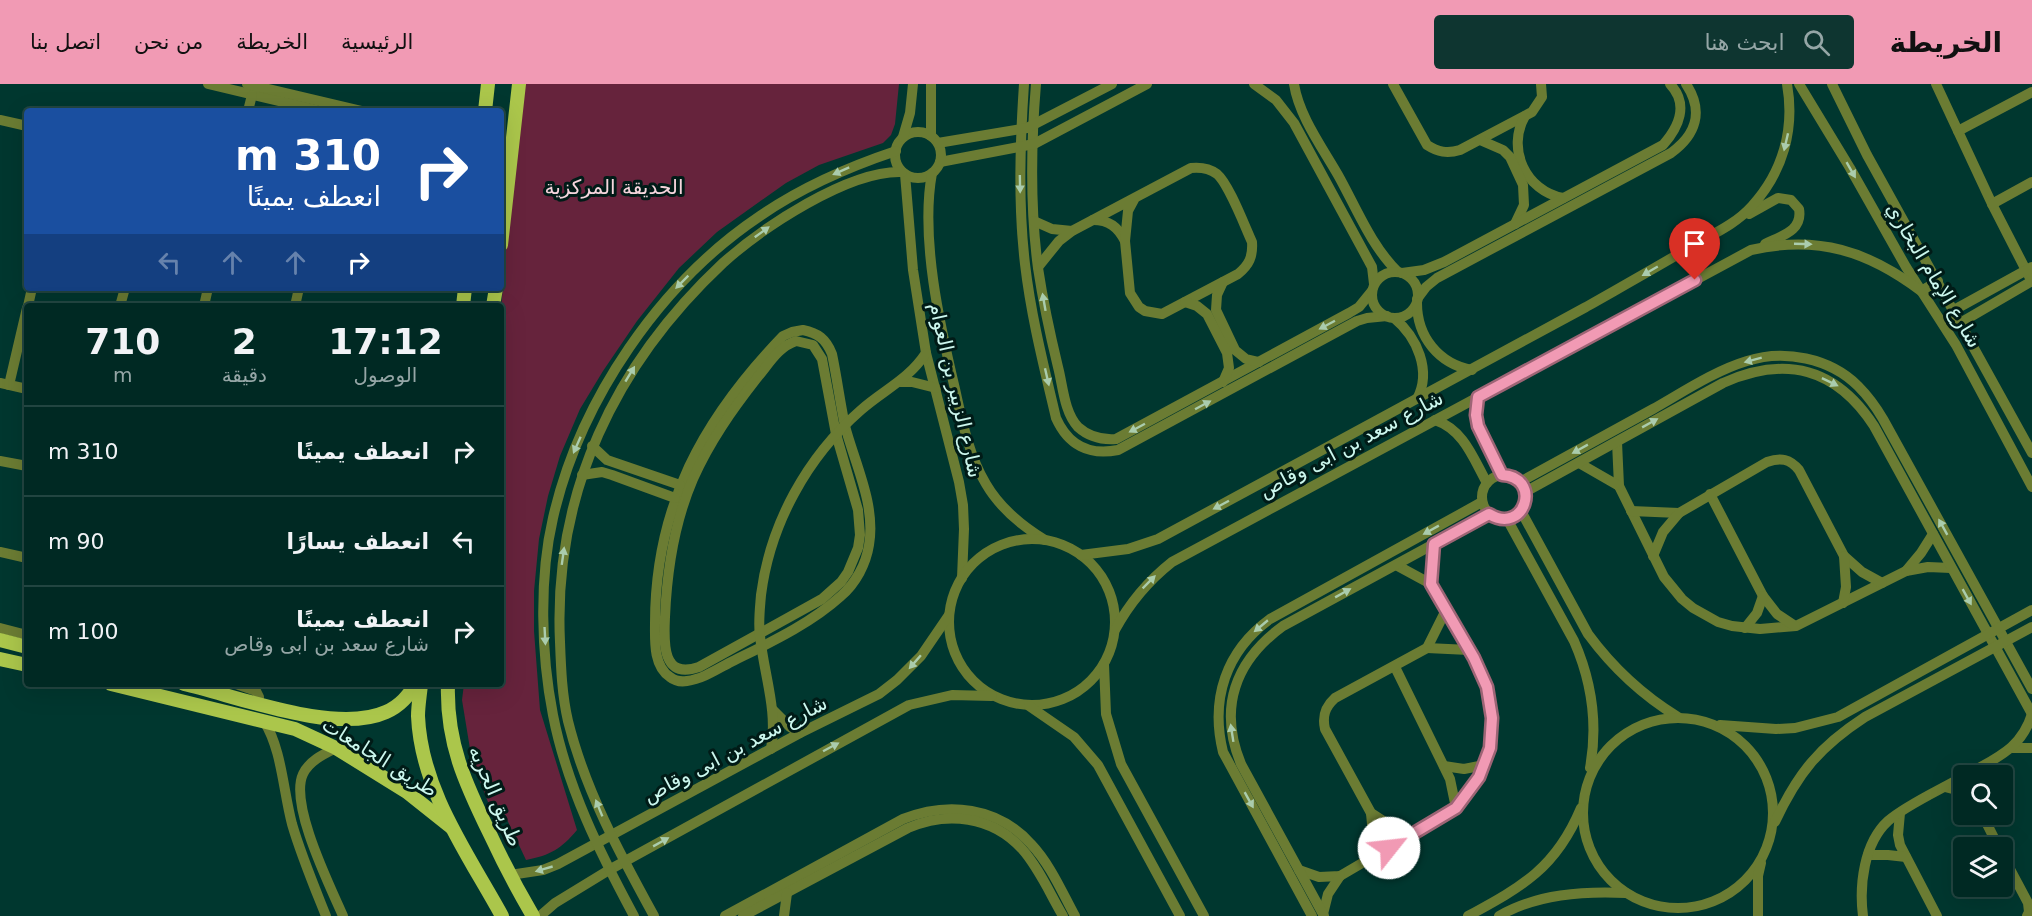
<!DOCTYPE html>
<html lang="ar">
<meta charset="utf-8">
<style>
:root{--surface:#002923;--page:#0e3530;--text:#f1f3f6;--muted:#95a6a6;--line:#224541;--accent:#f19ab4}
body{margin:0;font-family:"DejaVu Sans",Cairo,sans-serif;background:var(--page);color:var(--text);direction:rtl;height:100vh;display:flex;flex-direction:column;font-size:22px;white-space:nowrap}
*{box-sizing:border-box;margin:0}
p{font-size:20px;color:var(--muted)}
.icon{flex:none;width:33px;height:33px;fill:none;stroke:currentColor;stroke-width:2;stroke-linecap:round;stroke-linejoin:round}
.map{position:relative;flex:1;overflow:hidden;direction:ltr}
.drawer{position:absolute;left:24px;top:219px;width:480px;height:384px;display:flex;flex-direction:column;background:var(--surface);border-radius:6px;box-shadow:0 6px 24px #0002,0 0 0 2px var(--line);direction:rtl}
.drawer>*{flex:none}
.top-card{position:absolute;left:24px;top:24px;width:480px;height:183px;border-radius:6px;box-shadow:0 6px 24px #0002,0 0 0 2px var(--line);direction:rtl;background:#1a4fa0;color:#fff;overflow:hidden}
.buttons{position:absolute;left:1953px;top:681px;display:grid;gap:12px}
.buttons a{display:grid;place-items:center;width:60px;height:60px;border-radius:6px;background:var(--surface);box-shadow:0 6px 24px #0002,0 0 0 2px var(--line);font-size:30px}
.pin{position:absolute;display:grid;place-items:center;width:51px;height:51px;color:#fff;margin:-62px -26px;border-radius:50% 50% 50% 0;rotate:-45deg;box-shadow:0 0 6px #0007}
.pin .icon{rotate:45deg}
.me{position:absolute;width:66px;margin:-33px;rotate:61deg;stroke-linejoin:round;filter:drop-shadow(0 0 4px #0008)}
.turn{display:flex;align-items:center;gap:21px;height:126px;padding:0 24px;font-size:27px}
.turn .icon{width:78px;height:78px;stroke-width:2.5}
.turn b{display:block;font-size:42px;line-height:51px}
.lanes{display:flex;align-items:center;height:57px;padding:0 24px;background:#0003;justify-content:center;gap:30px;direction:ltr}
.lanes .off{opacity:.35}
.eta{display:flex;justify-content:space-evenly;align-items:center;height:102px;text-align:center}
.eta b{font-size:36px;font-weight:700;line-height:42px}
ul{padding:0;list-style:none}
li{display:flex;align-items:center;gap:18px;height:90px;padding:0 24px;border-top:2px solid var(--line)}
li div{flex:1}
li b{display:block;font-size:22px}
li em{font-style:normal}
header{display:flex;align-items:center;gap:36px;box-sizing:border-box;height:84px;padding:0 30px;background:var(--accent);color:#111}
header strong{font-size:28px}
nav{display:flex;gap:33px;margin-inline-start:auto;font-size:21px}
.search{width:420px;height:54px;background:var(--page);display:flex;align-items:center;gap:15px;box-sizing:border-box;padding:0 21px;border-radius:6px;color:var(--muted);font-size:22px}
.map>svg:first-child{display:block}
.green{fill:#66233c}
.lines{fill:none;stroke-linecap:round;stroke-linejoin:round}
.minor{stroke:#6b7c33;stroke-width:10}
.major{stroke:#abc64b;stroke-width:14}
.oneway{fill:#aaccad}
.route-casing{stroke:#9d6475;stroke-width:15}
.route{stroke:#f19ab4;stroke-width:10}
.labels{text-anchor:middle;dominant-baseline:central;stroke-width:6;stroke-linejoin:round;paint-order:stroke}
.park-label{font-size:20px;fill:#f6d5dd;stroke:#001b17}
.street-label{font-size:20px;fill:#ccf7ee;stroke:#001b17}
</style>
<header>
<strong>الخريطة</strong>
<div class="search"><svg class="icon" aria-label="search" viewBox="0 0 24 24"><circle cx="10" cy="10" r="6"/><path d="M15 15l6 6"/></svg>ابحث هنا</div>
<nav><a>الرئيسية</a><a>الخريطة</a><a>من نحن</a><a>اتصل بنا</a></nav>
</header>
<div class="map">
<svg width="2032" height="832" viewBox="0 0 2032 832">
<rect width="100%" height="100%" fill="#00372f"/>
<path class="green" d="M522 0H899L895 40 891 51 883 59 819 81 786 99 717 148 679 184 637 237 603 287 580 325 560 372 548 412 539 455 534 507V547L540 626 577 746C561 765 551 771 526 776L503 727 488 718 472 677 462 616 464 600H501V225L513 86Z"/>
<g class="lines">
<g class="minor">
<polyline points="208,0 321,27"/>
<polyline points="247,0 362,27"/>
<path d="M1024 0C1020 60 1018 120 1025 180 1031 232 1044 283 1056 334 1068 361 1089 372 1118 366L1357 237 1367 234 1387 232"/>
<path d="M1036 0C1031 60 1030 123 1038 184 1043 217 1050 250 1058 283 1063 302 1064 328 1078 343 1089 353 1102 356 1116 355L1349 229 1359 223 1372 207"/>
<polyline points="1254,0 1276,16 1294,39 1372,183 1374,200"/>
<path d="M1294 0C1299 32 1322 63 1338 91 1356 123 1371 162 1398 188"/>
<path d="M1393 0 1427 61C1438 68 1447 70 1460 66L1532 28 1542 13 1541 0"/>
<polyline points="1799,0 1850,84 1906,183 1956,261 2032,403"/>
<polyline points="1832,0 1867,71 2032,369"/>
<polyline points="1936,0 1992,120 2032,198"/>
<polyline points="248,27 252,11"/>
<path d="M1525 32C1506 65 1526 107 1563 114"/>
<polyline points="0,36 27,42"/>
<polyline points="1958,47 2032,8"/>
<circle cx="918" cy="71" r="23"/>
<polyline points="931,52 931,0"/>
<polyline points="903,53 910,29 913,0"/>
<polyline points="1480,56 1503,66 1510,73 1523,101 1524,121 1515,140"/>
<polyline points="938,59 1027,44 1112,0"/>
<polyline points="940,78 1034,60 1147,0"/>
<path d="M932 89C920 154 940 242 955 305 962 337 969 372 986 400 1000 424 1022 442 1045 456"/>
<polyline points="905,90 913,186 926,269 959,398 963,421 964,445 962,494"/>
<polyline points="1992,120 2032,98"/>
<path d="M1749 130 1778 114 1791 116 1799 125C1803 147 1781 152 1765 160"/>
<path d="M1093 136C1109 136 1118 143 1125 157"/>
<polyline points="1034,137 1052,145 1072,147"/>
<path d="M1038 183 1059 157 1072 147 1191 84C1201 83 1209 84 1217 90 1229 100 1245 143 1252 158 1253 173 1249 181 1238 190L1162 230 1145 227 1139 223 1130 209 1125 157 1128 127 1135 114"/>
<circle cx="1395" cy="211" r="23"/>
<path d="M1402 189 1424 186 1444 178 1663 61C1679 43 1689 20 1670 0"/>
<polyline points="1223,198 1217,211 1216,226 1235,266 1246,275 1259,278"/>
<path d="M1417 215 1426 203 1437 194 1671 69C1696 51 1704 27 1686 0"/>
<polyline points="1185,218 1197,222 1207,230 1227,269 1229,284 1223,298"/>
<path d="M1417 219C1417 253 1439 280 1472 286"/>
<polyline points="28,222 32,204"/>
<polyline points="120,222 125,204"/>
<polyline points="204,222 208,204"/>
<polyline points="295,222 299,204"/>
<polyline points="1954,226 2032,183"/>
<path d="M1394 234C1417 253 1432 287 1417 315"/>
<polyline points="1960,239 2032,197"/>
<path d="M803 246C818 249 826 255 832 270 837 294 840 318 845 342 855 380 876 421 869 461 866 480 856 499 841 512 809 541 767 560 729 579 716 586 702 595 687 597 681 598 675 597 670 593 653 582 655 556 655 539 655 422 703 335 783 252L792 248Z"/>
<path d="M796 257 813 261 822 275 836 350 858 426 860 451 858 464 848 488 841 498 822 515 699 583C661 596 664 557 665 533 667 485 674 439 693 395 710 357 732 326 757 294 769 280 778 263 796 257Z"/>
<polyline points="900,298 912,298 936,304"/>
<polyline points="0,299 27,305"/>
<polyline points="9,301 27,224"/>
<polyline points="1478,313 1476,331 1478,342 1502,391"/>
<path d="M1435 336C1464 346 1473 374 1487 399"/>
<polyline points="1617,358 1619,402 1664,493 1682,515 1693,524 1718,538 1732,542 1760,545 1796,542 1906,487 1928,483 1951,484"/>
<polyline points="592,362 607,376 680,401"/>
<polyline points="0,377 27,382"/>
<polyline points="1579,379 1619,402"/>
<circle cx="1504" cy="413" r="22"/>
<polyline points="582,391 602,388 612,391 675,414"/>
<path d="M1520 398C1564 374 1609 349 1653 325 1683 308 1714 287 1747 277 1784 265 1830 274 1858 302 1868 312 1876 323 1883 335L2032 605"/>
<path d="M1525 408 1723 299C1786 271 1836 284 1874 342L2032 630"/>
<polyline points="1710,410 1763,512 1777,530 1795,542"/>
<path d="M1521 427 1588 550C1613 584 1642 611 1678 633"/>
<polyline points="1631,427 1679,429"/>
<path d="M1507 435 1574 557C1592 598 1598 640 1590 684"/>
<circle cx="1032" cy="538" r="83"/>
<polyline points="0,468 27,474"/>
<path d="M1081 471 1128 465 1158 455C1300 378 1443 301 1586 223 1621 203 1657 183 1692 162 1713 150 1736 140 1752 122 1783 88 1795 45 1787 0"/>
<path d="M1653 472 1663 448 1679 429 1767 378C1781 373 1790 375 1799 386L1844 472 1862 488 1882 499"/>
<polyline points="1906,487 1921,469 1933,450"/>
<polyline points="1431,500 1434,460"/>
<polyline points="1843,519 1846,503 1844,472"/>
<polyline points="0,544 27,551"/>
<polyline points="1745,544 1757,529 1763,512"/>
<path d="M1115 546C1130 518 1148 497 1172 478L1751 166C1818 151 1868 167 1921 207L1938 197"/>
<polyline points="1427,564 1469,566"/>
<polyline points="1104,580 1106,630 1121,680 1204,832"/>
<polyline points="1395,583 1450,695 1456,724"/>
<polyline points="236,600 256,607 259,613 258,620"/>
<polyline points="1029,622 1074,653 1098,681 1180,832"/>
<polyline points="773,626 790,643 800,649"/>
<circle cx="1678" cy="729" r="95"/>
<path d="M264 637C282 666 283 706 292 740 301 771 314 802 326 832"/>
<polyline points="1720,641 1776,645 1795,644 1838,633 2032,526"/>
<path d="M336 664C324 670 309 677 303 690 289 720 330 802 343 832"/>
<polyline points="2012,664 2032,664"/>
<path d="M771 665C778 626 764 591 760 552 758 539 760 524 761 511 770 440 807 373 861 326 885 305 908 296 926 269"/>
<polyline points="1444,682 1464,685 1484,681"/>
<path d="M1965 692C1995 674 2021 666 2032 630"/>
<polyline points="1945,703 1964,708"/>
<polyline points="1900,729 1898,751 1900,761 1937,832"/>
<polyline points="1982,730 1999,764"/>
<path d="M1775 738C1798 689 1819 663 1865 633L2032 543"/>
<path d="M1408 753 1371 729 1325 645C1322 632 1325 623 1335 614L1427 564 1446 526"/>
<polyline points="2002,770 2028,819 2029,828 2027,832"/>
<polyline points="1868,771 1888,771 1906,773"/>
<polyline points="1371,774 1373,751 1371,729"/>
<polyline points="1299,786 1319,793 1340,792 1456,724 1479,693 1490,664 1492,634 1490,618 1481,588 1431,500 1396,481"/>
<polyline points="510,791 543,786 558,780 800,649 879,610 897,596 921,572 949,531"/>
<polyline points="1323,830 1328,810 1340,792"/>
<polyline points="540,832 555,819 609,786 909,621 952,611 992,612"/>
<path d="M634 832C600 769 567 703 553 631 541 570 539 494 553 434 580 316 660 199 760 132 802 103 848 83 896 67"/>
<path d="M654 832C620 770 585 706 568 637 562 611 561 585 560 558 553 409 615 280 723 179 762 144 848 86 902 88"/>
<path d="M725 832 903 735C948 717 998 723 1031 760 1050 780 1062 808 1075 832"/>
<path d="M743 832 908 744C947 727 992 732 1022 765 1039 784 1050 810 1063 832"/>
<polyline points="784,832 787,809"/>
<path d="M1312 832 1223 668C1210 615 1226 567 1270 535L1482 418"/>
<path d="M1324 832 1241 680C1218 624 1235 577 1283 542L1489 430"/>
<path d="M1468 832C1523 802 1556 784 1581 724"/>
<path d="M1499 832C1537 810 1583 807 1626 809"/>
<polyline points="1758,832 1758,792 1761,779"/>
<path d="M1863 832C1859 801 1864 759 1888 737 1906 721 1942 705 1964 692"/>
</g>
<g class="major">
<polyline points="485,27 488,0"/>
<polyline points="501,161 519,0"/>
<polyline points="463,222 465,204"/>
<polyline points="493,222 496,204"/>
<polyline points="0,556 27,563"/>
<polyline points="0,575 27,581"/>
<polyline points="111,600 295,645 336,664 407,708 451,743"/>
<path d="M184 600C237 612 335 651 386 628 400 622 408 612 416 600"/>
<path d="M421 600C420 611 418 622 418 632 421 706 468 770 502 832"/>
<path d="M448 600C446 658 465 699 490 750 503 778 517 805 533 832"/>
</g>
</g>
<defs><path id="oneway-solid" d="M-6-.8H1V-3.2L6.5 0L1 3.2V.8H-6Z" transform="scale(1.5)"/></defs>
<g class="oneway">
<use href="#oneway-solid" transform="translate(1786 58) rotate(103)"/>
<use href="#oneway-solid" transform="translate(1851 86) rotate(60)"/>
<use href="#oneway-solid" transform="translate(841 87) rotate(156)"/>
<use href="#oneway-solid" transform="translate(1020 100) rotate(89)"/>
<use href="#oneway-solid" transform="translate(762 148) rotate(-36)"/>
<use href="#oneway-solid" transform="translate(1803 160) rotate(2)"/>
<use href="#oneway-solid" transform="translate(1650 187) rotate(150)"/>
<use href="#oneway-solid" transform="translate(682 198) rotate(135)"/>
<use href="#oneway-solid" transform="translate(1044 218) rotate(-100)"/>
<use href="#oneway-solid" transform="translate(1327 241) rotate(152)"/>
<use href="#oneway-solid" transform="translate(1753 276) rotate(165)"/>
<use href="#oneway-solid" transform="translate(630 290) rotate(-59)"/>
<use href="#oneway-solid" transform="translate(1047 293) rotate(77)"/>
<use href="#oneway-solid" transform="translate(1830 298) rotate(26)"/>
<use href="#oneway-solid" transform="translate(1203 321) rotate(-28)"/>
<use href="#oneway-solid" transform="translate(1650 339) rotate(-29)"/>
<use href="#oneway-solid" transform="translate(1137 344) rotate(152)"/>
<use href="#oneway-solid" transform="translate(577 361) rotate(114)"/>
<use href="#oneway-solid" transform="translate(1580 365) rotate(151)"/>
<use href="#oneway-solid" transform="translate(1221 421) rotate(152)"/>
<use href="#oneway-solid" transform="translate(1943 443) rotate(-119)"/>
<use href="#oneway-solid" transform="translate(1431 446) rotate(151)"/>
<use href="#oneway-solid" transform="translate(563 472) rotate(-82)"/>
<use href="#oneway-solid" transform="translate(1149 498) rotate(-45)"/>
<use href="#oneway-solid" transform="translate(1343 509) rotate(-29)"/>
<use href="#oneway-solid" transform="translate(1967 513) rotate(61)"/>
<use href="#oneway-solid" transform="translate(1261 542) rotate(140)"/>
<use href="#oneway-solid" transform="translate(545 552) rotate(87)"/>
<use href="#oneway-solid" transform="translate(915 578) rotate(131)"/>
<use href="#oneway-solid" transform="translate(1232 649) rotate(-99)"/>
<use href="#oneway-solid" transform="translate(831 663) rotate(-28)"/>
<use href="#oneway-solid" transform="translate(1249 716) rotate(61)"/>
<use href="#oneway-solid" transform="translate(599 724) rotate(-112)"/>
<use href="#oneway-solid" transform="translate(661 758) rotate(-29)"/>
<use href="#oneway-solid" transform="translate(544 785) rotate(164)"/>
</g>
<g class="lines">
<defs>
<path id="route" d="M1389 764 1456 724 1479 693 1490 664 1492 634 1487 603 1474 574 1431 500 1434 460 1489 430C1525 452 1543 393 1502 391L1478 342 1476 331 1478 313 1695 196"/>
</defs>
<use href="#route" class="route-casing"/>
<use href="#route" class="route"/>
</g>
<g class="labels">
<g class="park-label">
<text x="614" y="103">الحديقة المركزية</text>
</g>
<g class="street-label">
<text transform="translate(1934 191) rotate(59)">شارع الإمام البخاري</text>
<text transform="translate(956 306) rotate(77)">شارع الزبير بن العوام</text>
<text transform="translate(1351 360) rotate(-28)">شارع سعد بن ابى وقاص</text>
<text transform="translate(735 665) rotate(-28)">شارع سعد بن ابى وقاص</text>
<text transform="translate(380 673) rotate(32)">طريق الجامعات</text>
<text transform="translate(496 712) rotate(67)">طريق الحريه</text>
</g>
</g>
</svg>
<div class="buttons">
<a><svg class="icon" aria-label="search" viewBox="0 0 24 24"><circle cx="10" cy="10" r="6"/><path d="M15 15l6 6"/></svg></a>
<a><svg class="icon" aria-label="layers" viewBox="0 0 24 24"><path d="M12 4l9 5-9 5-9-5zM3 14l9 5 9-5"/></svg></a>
</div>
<div class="pin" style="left:1695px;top:196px;background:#d93025"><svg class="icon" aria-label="arrive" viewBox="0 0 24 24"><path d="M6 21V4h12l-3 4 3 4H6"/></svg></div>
<svg class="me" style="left:1389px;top:764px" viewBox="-20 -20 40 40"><circle r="19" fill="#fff"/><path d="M0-13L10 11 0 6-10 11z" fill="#f19ab4"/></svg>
<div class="top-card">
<div class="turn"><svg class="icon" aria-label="right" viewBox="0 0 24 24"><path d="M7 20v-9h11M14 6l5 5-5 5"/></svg><div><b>310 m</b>انعطف يمينًا</div></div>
<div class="lanes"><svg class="icon off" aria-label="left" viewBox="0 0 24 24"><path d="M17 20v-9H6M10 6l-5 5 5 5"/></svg><svg class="icon off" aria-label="ahead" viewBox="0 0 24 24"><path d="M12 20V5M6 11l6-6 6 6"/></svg><svg class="icon off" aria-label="ahead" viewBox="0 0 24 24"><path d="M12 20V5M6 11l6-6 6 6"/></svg><svg class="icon" aria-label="right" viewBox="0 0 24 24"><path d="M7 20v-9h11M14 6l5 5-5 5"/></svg></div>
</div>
<section class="drawer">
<div class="eta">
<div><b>17:12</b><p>الوصول</p></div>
<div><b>2</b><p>دقيقة</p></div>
<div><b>710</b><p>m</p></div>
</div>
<ul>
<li><svg class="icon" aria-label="right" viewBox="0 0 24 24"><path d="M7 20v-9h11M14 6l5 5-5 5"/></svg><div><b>انعطف يمينًا</b></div><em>310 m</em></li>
<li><svg class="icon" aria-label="left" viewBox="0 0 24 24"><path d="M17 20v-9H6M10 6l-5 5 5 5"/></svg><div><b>انعطف يسارًا</b></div><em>90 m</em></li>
<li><svg class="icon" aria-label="right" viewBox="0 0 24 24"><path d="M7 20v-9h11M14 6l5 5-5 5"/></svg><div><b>انعطف يمينًا</b><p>شارع سعد بن ابى وقاص</p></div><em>100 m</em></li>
</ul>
</section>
</div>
